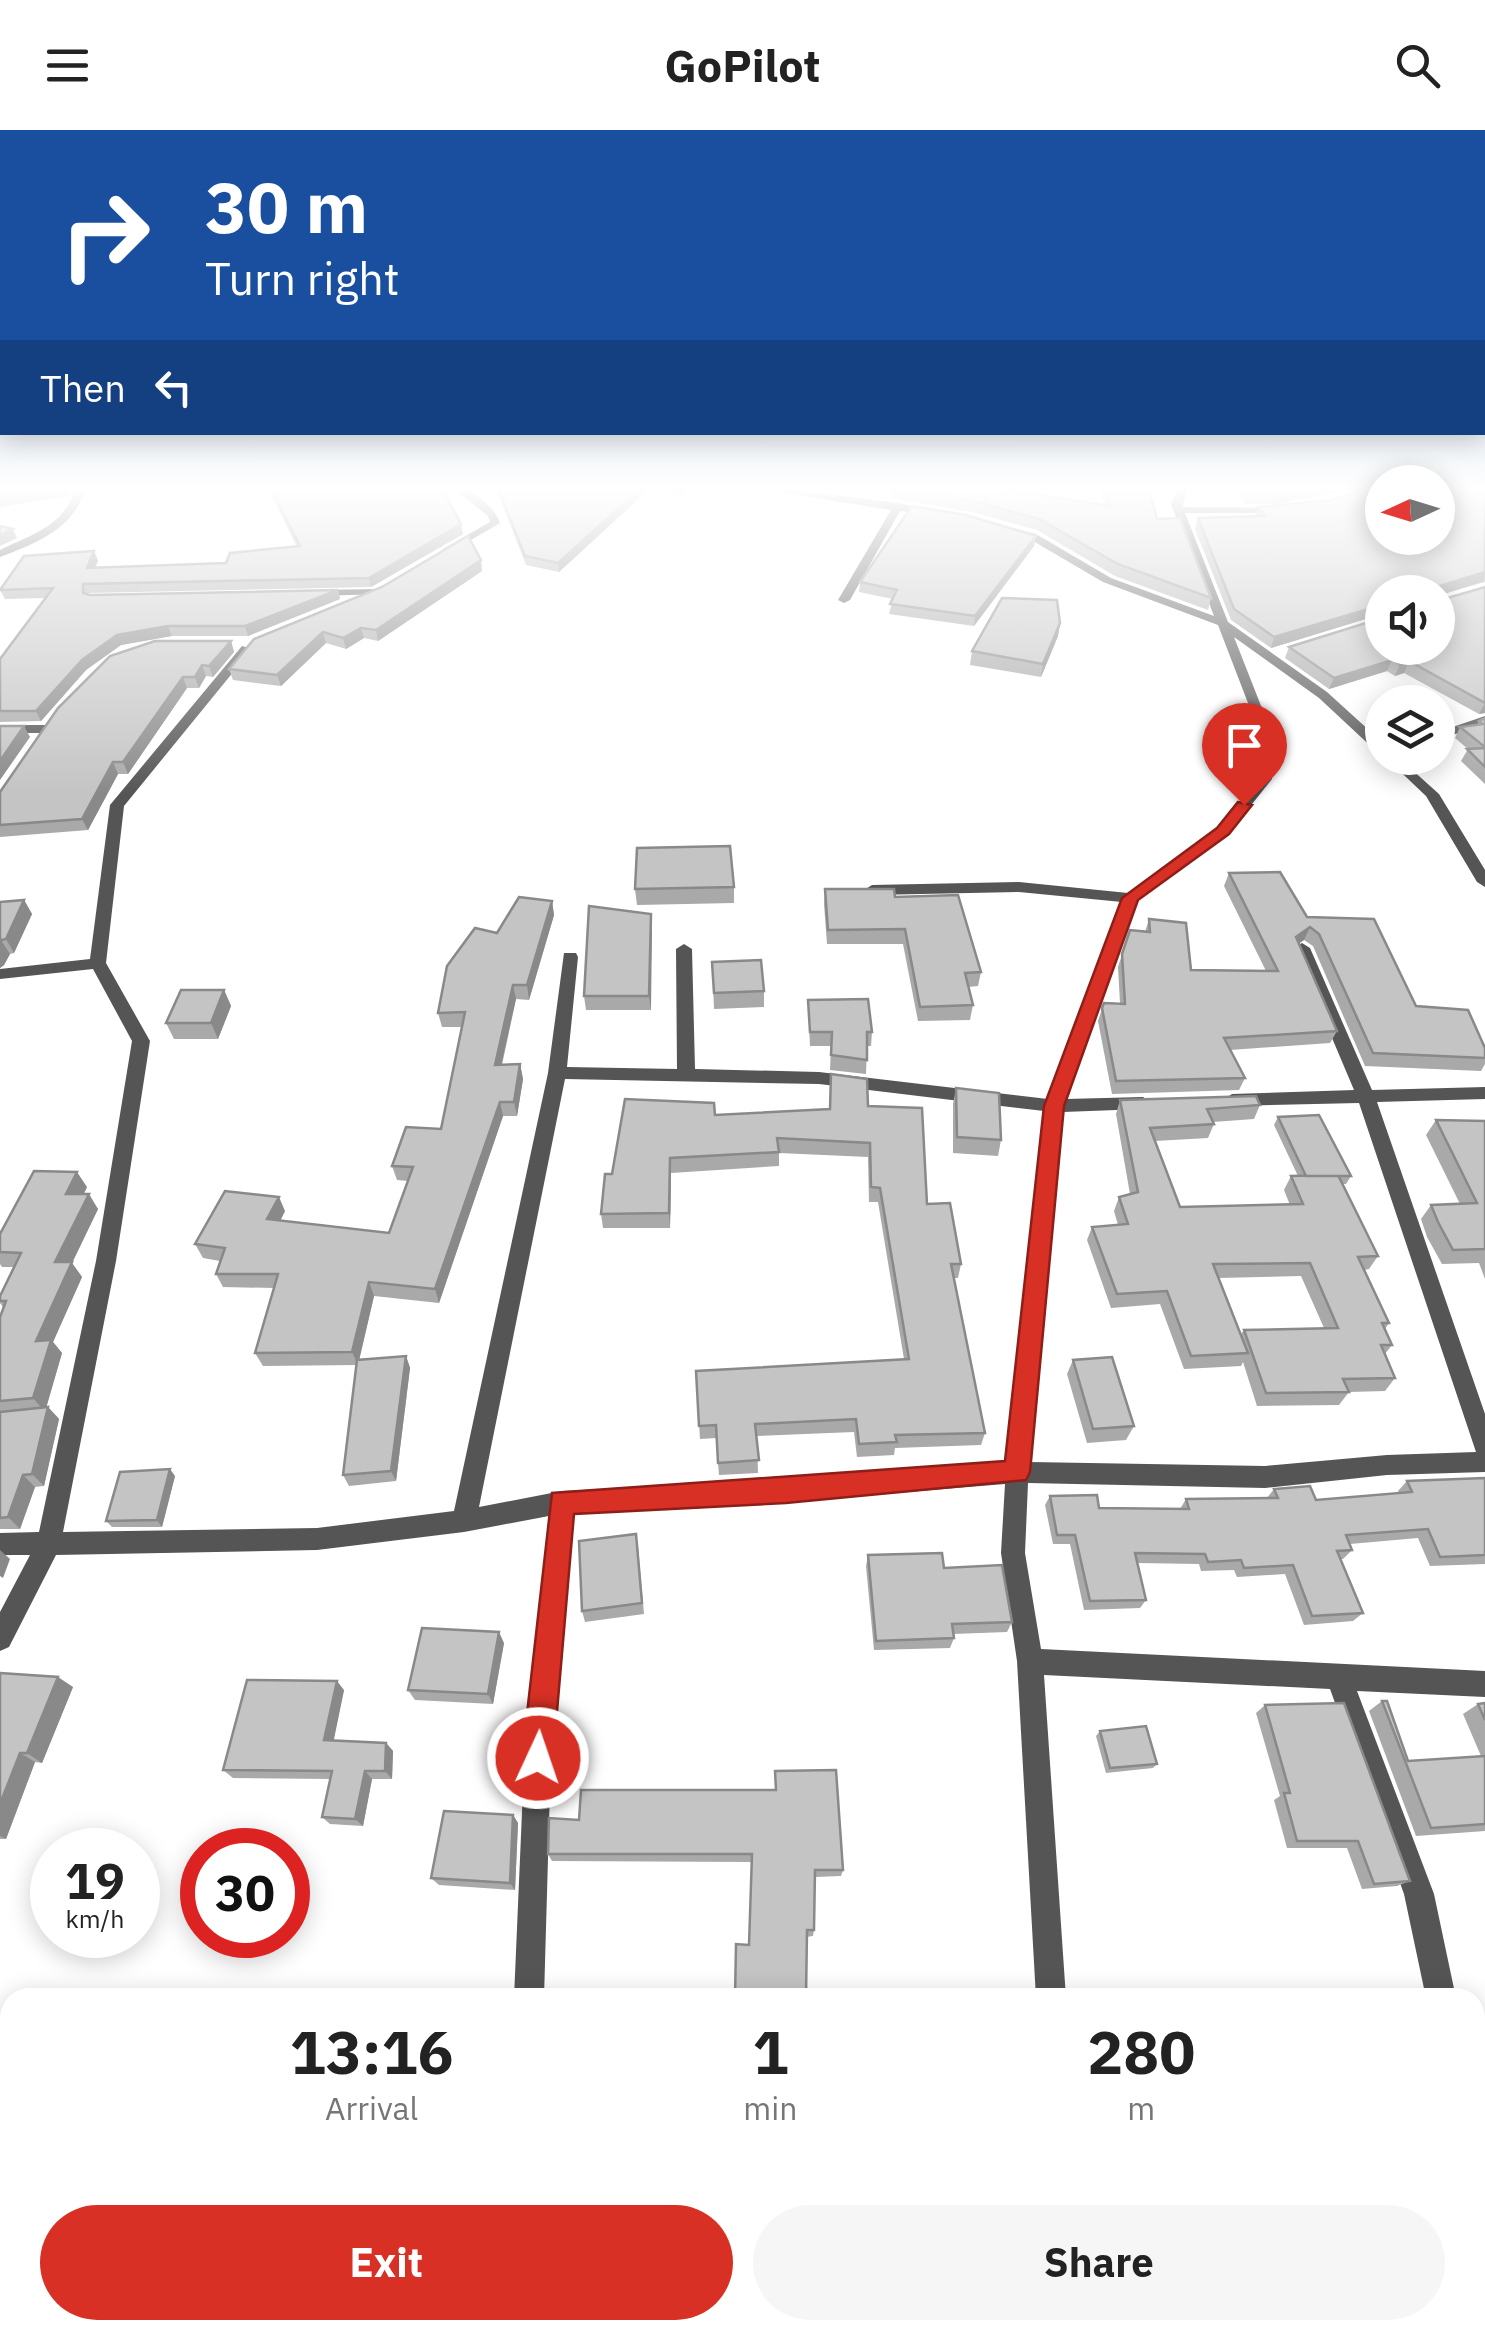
<!DOCTYPE html>
<style>
:root{--surface:#fff;--page:#f6f6f6;--text:#222;--muted:#767676;--accent:#d93025}
body{margin:0;font-family:"IBM Plex Sans",sans-serif;background:var(--page);color:var(--text);height:100vh;display:flex;flex-direction:column;font-size:38px;white-space:nowrap}
*{box-sizing:border-box;margin:0}
p{font-size:32px;color:var(--muted)}
.icon{flex:none;width:55px;height:55px;fill:none;stroke:currentColor;stroke-width:2;stroke-linecap:round;stroke-linejoin:round}
.map{position:relative;flex:1;overflow:hidden}
.drawer{position:absolute;left:0px;top:1858px;width:1485px;height:352px;display:flex;flex-direction:column;background:var(--surface);border-radius:30px 30px 0 0;box-shadow:0 5px 25px #0003}
.drawer>*{flex:none}
.hud{position:absolute;left:0px;top:0px;width:1485px;height:305px;box-shadow:0 5px 25px #0003;background:#1a4fa0;color:#fff;overflow:hidden}
.needle{width:65px;rotate:266deg}
.buttons{position:absolute;left:1365px;top:335px;display:grid;gap:20px}
.buttons a{display:grid;place-items:center;width:90px;height:90px;border-radius:50%;background:var(--surface);box-shadow:0 5px 25px #0003;font-size:50px}
.speed{position:absolute;left:30px;top:1698px;display:flex;gap:20px;font-size:50px;font-weight:700;text-align:center}
.speed>*{display:grid;place-content:center;width:130px;height:130px;border-radius:50%;background:var(--surface);box-shadow:0 5px 25px #0003;line-height:1}
.speed small{font-size:25px;font-weight:400}
.speed .limit{border:15px solid #d22;background:#fff;color:#111}
.pin{position:absolute;display:grid;place-items:center;width:85px;height:85px;color:#fff;margin:-102px -42px;border-radius:50% 50% 50% 0;rotate:-45deg;box-shadow:0 0 10px #0007}
.pin .icon{rotate:45deg}
.me{position:absolute;width:110px;margin:-55px;rotate:3deg;stroke-linejoin:round;filter:drop-shadow(0 0 8px #0008)}
.turn{display:flex;align-items:center;gap:35px;height:210px;padding:0 40px;font-size:45px}
.turn .icon{width:130px;height:130px;stroke-width:2.5}
.turn b{display:block;font-size:70px;line-height:85px}
.then{display:flex;align-items:center;height:95px;padding:0 40px;background:#0003;gap:20px;font-size:38px}
.eta{display:flex;justify-content:space-evenly;align-items:center;height:170px;text-align:center}
.eta b{font-size:60px;font-weight:800;line-height:70px}
.primary-button{display:flex;gap:20px;margin-top:auto;padding:20px 40px}
.primary-button a{flex:1;height:115px;border-radius:60px;background:var(--accent);color:#fff;font-size:40px;font-weight:800;line-height:115px;text-align:center}
.primary-button a+a{background:var(--page);color:var(--text)}
header{display:flex;justify-content:space-between;align-items:center;height:130px;padding:0 40px;background:var(--surface);font-size:45px;font-weight:800}
.map>svg:first-child{display:block}
.lines{fill:none;stroke-linecap:round;stroke-linejoin:round}
.street{fill:#555;fill-rule:evenodd}
.wall{fill:#a9a9a9;fill-rule:evenodd}
.shaded-wall{fill:#898989}
.building{fill:#c4c4c4;stroke:#898989;stroke-width:2.5}
.route{fill:#d93025;stroke:#8d1f18;stroke-width:2.5}
</style>
<header><svg class="icon" aria-label="menu" viewBox="0 0 24 24"><path d="M4 6h16M4 12h16M4 18h16"/></svg>GoPilot<svg class="icon" aria-label="search" viewBox="0 0 24 24"><circle cx="10" cy="10" r="6"/><path d="M15 15l6 6"/></svg></header>
<div class="map">
<svg width="1485" height="2209" viewBox="0 0 1485 2209">
<rect width="100%" height="100%" fill="#fff"/>
<g class="lines">
<g class="street">
<path d="M75 356H85C78 397 35 414 0 427V420C32 404 68 395 75 356Z"/>
<path d="M450 356C467 355 495 376 500 393L447 424 443 423V419L490 392 488 386Z"/>
<polygon points="740,356 763,356 898,373 942,383 937,386 900,381 850,470 844,473 838,470 891,380"/>
<path d="M1179 356H1189L1182 377 1285 378 1281 383H1185L1228 492 1327 562 1382 612V623L1377 622 1319 568 1234 507 1265 586 1272 649 1228 704 1138 770 1066 969 1143 967 1152 973 1143 979 1063 982 1030 1332 1265 1336 1387 1325 1476 1322 1359 973 1232 976 1223 970 1232 964 1354 960 1294 818 1302 813 1310 818 1372 960 1485 957V969L1377 972 1485 1284V1342L1387 1345 1265 1358 1028 1353 1025 1423 1041 1519 1485 1541V1567L1357 1561 1434 1764 1456 1868H1426L1404 1764 1330 1559 1044 1545 1066 1868H1036L1017 1531 1001 1423 1005 1354 786 1372 573 1382 552 1589 544 1868H514L526 1589 549 1386 464 1402 317 1420 56 1425 9 1517 0 1521V1482L30 1425H0V1403L39 1402 96 1131 132 911 93 839 0 849V839L90 829 110 675 242 516 252 519 124 676 106 833 150 911 116 1131 63 1402 317 1398 454 1381 548 943 564 823H576L578 827 567 937 677 939 676 819 684 814 692 819 695 939 819 942 1048 969 1122 772 1019 762 872 765 864 760 872 755 1019 752 1128 763 1218 698 1258 649 1253 586 1218 495 1103 452 1028 408 1004 400 1009 397 1036 404 1111 448 1214 486 1171 374ZM565 949 819 954 1044 981 1006 1332 786 1350 562 1361 479 1377Z"/>
<polygon points="379,459 385,462 383,464 316,466 310,463 316,460"/>
<polygon points="1485,586 1485,594 1438,610 1438,602"/>
<polygon points="0,595 46,595 53,599 46,603 0,603"/>
<polygon points="1386,628 1399,628 1439,664 1485,740 1485,757 1477,752 1426,666"/>
<polygon points="1475,2009 1485,2013 1485,2039 1475,2043"/>
<rect x="499" y="2200" width="36" height="9"/>
<rect x="1054" y="2200" width="36" height="9"/>
</g>
</g>
<g class="wall">
<polygon points="267,356 441,356 463,404 371,457 87,463 90,465 338,460 340,469 248,506 172,506 121,515 86,540 41,591 0,592 0,529 45,468 5,469 0,460 94,421 98,431 95,437 226,433 297,417"/>
<polygon points="495,356 694,356 680,366 648,360 559,442 526,435"/>
<polygon points="1100,356 1148,356 1157,389 1211,468 1208,480 1115,446 1037,400 972,382 891,368 892,357 1104,375"/>
<polygon points="1234,356 1371,356 1273,374 1246,374"/>
<polygon points="1485,356 1485,452 1439,465 1444,469 1485,457 1485,583 1479,584 1404,543 1395,546 1387,541 1329,559 1285,528 1289,517 1438,518 1382,462 1382,484 1271,518 1231,490 1195,399 1198,388 1255,386 1258,377"/>
<polygon points="1036,406 1034,416 974,496 889,484 893,469 859,462 860,452"/>
<polygon points="482,441 378,511 364,508 346,519 326,513 281,556 233,550 229,539"/>
<polygon points="1060,493 1058,506 1041,547 970,535 972,521"/>
<polygon points="231,511 234,522 213,547 206,546 199,558 187,558 128,644 118,644 88,700 0,707 0,662"/>
<polygon points="1485,588 1485,654 1461,631 1468,619 1455,608 1460,597 1477,595 1479,591"/>
<polygon points="1229,743 1307,787 1416,876 1485,918 1485,934 1481,941 1365,936 1313,816 1304,810 1299,813 1337,901 1330,913 1230,920 1245,948 1239,960 1112,964 1098,891 1104,873 1120,873 1118,837 1130,800 1145,802 1149,789 1191,840 1266,841 1224,756"/>
<polygon points="734,757 734,773 637,775 635,759"/>
<polygon points="825,759 895,767 981,842 978,856 968,857 973,875 970,890 918,891 903,814 827,814 824,774"/>
<polygon points="24,770 32,784 14,823 10,824 4,835 0,838 0,772"/>
<polygon points="552,771 554,785 529,870 516,869 502,935 520,934 523,949 517,986 503,986 439,1173 374,1166 359,1230 406,1226 410,1238 396,1351 349,1356 343,1345 357,1235 263,1236 255,1223 274,1158 223,1157 216,1144 220,1131 203,1128 195,1114 285,1081 280,1091 389,1103 408,1051 397,1050 392,1036 441,999 462,897 442,897 438,883 497,803"/>
<polygon points="651,784 651,880 586,880 584,866"/>
<polygon points="712,832 764,861 764,877 714,879"/>
<polygon points="224,860 231,876 218,909 174,909 166,893"/>
<polygon points="808,870 872,902 871,916 867,916 866,944 830,940 831,916 810,916"/>
<polygon points="831,944 868,976 927,1074 961,1134 958,1148 954,1148 985,1303 981,1315 895,1318 894,1325 857,1327 854,1302 757,1306 758,1343 719,1345 716,1308 700,1309 696,1241 904,1229 878,1072 869,1072 868,1027 779,1023 779,1036 671,1043 670,1098 603,1098 601,1084 612,1044 715,985 829,979"/>
<polygon points="956,958 1001,1010 998,1026 953,1023 953,974"/>
<path d="M1120 970 1260 975 1254 989 1213 992 1214 994 1208 1008 1155 1011 1180 1077 1290 1075 1284 1060 1291 1046H1298L1274 995 1278 987 1351 1046 1346 1054H1342L1378 1126 1369 1139 1364 1140 1389 1193 1385 1199 1392 1215 1385 1224 1395 1248 1385 1261 1349 1262 1339 1275 1257 1276 1243 1232 1241 1236 1184 1239 1160 1174 1111 1178 1087 1110 1092 1097 1118 1095 1114 1081 1119 1067 1130 1064 1116 984ZM1301 1146 1324 1198 1244 1200 1241 1204 1218 1148Z"/>
<polygon points="1436,990 1485,991 1485,1149 1479,1133 1442,1134 1427,1107 1421,1089 1431,1075 1460,1074 1426,1005"/>
<polygon points="87,1057 84,1064 98,1079 72,1133 82,1147 53,1212 62,1223 46,1277 48,1277 59,1289 44,1356 35,1357 20,1399 0,1399 0,1187 3,1177 0,1173 0,1166 14,1137 2,1137 0,1134 0,1104"/>
<polygon points="1073,1230 1134,1296 1126,1310 1087,1313 1067,1244"/>
<polygon points="175,1346 162,1397 112,1397 106,1391"/>
<polygon points="1485,1348 1485,1434 1430,1436 1418,1408 1350,1414 1352,1420 1343,1429 1341,1429 1363,1483 1353,1491 1304,1495 1285,1444 1237,1447 1234,1440 1201,1441 1199,1434 1137,1433 1146,1470 1140,1478 1084,1480 1070,1414 1053,1414 1045,1375 1050,1366 1099,1378 1180,1379 1186,1369 1267,1368 1274,1359 1316,1370 1399,1363 1398,1361 1407,1351"/>
<polygon points="638,1416 644,1484 585,1492 582,1481"/>
<polygon points="868,1425 944,1438 1012,1492 1007,1502 953,1504 954,1508 950,1518 874,1520 866,1436"/>
<polygon points="504,1513 493,1574 415,1570 408,1560"/>
<polygon points="0,1543 73,1557 42,1633 35,1632 6,1709 0,1709"/>
<polygon points="344,1560 333,1611 386,1613 393,1621 392,1649 372,1649 363,1696 330,1694 322,1687 331,1649 233,1648 223,1640"/>
<polygon points="1382,1571 1408,1631 1481,1626 1463,1584 1478,1574 1485,1573 1485,1701 1416,1706 1369,1581"/>
<polygon points="1265,1575 1410,1751 1397,1756 1362,1759 1347,1718 1287,1718 1274,1670 1280,1666 1256,1583"/>
<polygon points="1100,1601 1157,1634 1153,1638 1106,1643 1096,1606"/>
<polygon points="775,1641 843,1740 841,1746 815,1747 814,1800 813,1806 749,1815 752,1732 552,1731 548,1724 579,1690 775,1660"/>
<polygon points="513,1685 518,1693 515,1760 439,1755 431,1748"/>
</g>
<g class="shaded-wall">
<polygon points="65,356 73,356 68,366 0,377 0,367"/>
<polygon points="86,356 131,356 88,360"/>
<polygon points="643,356 648,356 648,360 559,442 558,433"/>
<polygon points="682,356 694,356 680,366 680,357"/>
<polygon points="1322,356 1371,356 1273,374 1276,364"/>
<polygon points="461,394 463,404 371,457 369,448"/>
<polygon points="13,399 17,408 0,416 0,405"/>
<polygon points="1036,406 1034,416 974,496 975,486"/>
<polygon points="94,421 98,431 91,447 87,438"/>
<polygon points="481,430 482,441 378,511 376,500"/>
<polygon points="1485,442 1484,451 1438,466 1440,456"/>
<polygon points="338,460 340,469 248,506 245,496"/>
<polygon points="1382,475 1382,484 1271,518 1274,507"/>
<polygon points="1060,493 1058,506 1041,547 1043,534"/>
<polygon points="168,496 172,506 121,515 86,540 41,591 36,581 82,530 117,505"/>
<polygon points="361,498 364,508 346,519 343,508"/>
<polygon points="323,502 326,513 281,556 277,545"/>
<polygon points="231,511 234,522 213,547 209,536"/>
<polygon points="1392,530 1387,541 1329,559 1334,548"/>
<polygon points="1409,531 1404,543 1395,546 1400,534"/>
<polygon points="202,535 206,546 199,558 195,547"/>
<polygon points="183,547 187,558 128,644 123,632"/>
<polygon points="1485,573 1485,583 1479,584"/>
<polygon points="24,596 30,607 0,650 0,631"/>
<polygon points="113,632 118,644 88,700 82,689"/>
<polygon points="24,770 32,784 14,823 6,809"/>
<polygon points="552,771 554,785 529,870 527,855"/>
<polygon points="651,784 652,798 651,880 649,866"/>
<polygon points="1310,797 1304,810 1291,819 1296,807"/>
<polygon points="1,810 10,824 4,835 0,838 0,812"/>
<polygon points="513,855 516,869 498,949 495,935"/>
<polygon points="224,860 231,876 218,909 211,893"/>
<polygon points="520,934 523,949 517,986 514,972"/>
<polygon points="500,972 503,986 439,1173 435,1159"/>
<polygon points="670,1028 671,1043 670,1098 669,1083"/>
<polygon points="77,1042 87,1057 76,1078 66,1064"/>
<polygon points="89,1064 98,1079 72,1133 82,1147 53,1212 62,1223 45,1282 33,1268 36,1211 55,1132"/>
<polygon points="279,1067 285,1081 274,1103 267,1089"/>
<polygon points="369,1152 374,1166 358,1235 352,1222"/>
<polygon points="406,1226 410,1238 396,1351 391,1341"/>
<polygon points="48,1277 59,1289 44,1356 32,1344"/>
<polygon points="170,1339 175,1346 162,1397 157,1390"/>
<polygon points="23,1345 35,1357 20,1399 8,1387"/>
<polygon points="0,1420 10,1429 3,1448 0,1446"/>
<polygon points="499,1502 504,1513 493,1574 488,1564"/>
<polygon points="58,1547 73,1557 42,1633 27,1623"/>
<polygon points="337,1551 344,1560 332,1619 324,1610"/>
<polygon points="386,1613 393,1621 392,1649 385,1641"/>
<polygon points="20,1623 35,1632 6,1709 0,1706 0,1674"/>
<polygon points="365,1641 372,1649 363,1696 355,1689"/>
<polygon points="513,1685 518,1693 515,1760 510,1753"/>
<rect x="369" y="2200" width="9" height="9"/>
</g>
<g class="building">
<polygon points="0,356 65,356 64,357 0,367"/>
<polygon points="269,356 441,356 461,394 369,448 83,454 83,463 90,465 338,460 245,496 168,496 117,505 82,530 36,581 0,581 0,529 53,458 0,460 24,426 94,421 87,438 226,433 230,423 300,416"/>
<polygon points="497,356 643,356 558,433 525,426"/>
<polygon points="894,356 984,356 1110,376 1105,356 1148,356 1157,389 1180,388 1211,468 1118,434 1039,389 974,371 892,357"/>
<polygon points="1243,356 1322,356 1276,364 1249,364"/>
<polygon points="1377,356 1382,356 1382,408 1438,408 1438,356 1485,356 1485,442 1440,456 1439,465 1444,469 1485,457 1485,573 1409,531 1400,534 1392,530 1334,548 1289,517 1382,488 1382,518 1438,518 1438,462 1382,462 1382,475 1274,507 1234,479 1198,388 1265,386 1258,377 1331,370"/>
<polygon points="912,376 966,385 1036,406 975,486 890,474 897,460 860,452"/>
<polygon points="0,396 13,399 0,405"/>
<polygon points="468,406 481,430 376,500 361,498 343,508 323,502 277,545 229,539 254,509 382,457"/>
<polygon points="1002,468 1057,470 1060,493 1043,534 972,521"/>
<polygon points="155,511 231,511 209,536 202,535 195,547 183,547 123,632 113,632 82,689 0,695 0,662 58,578 110,526"/>
<polygon points="1485,588 1485,617 1460,597 1483,594 1479,591"/>
<polygon points="0,596 24,596 0,631"/>
<polygon points="1485,618 1485,637 1467,619"/>
<polygon points="730,716 734,757 635,759 637,718"/>
<polygon points="1280,742 1307,787 1374,789 1416,876 1468,880 1485,918 1485,928 1373,923 1319,804 1310,797 1296,807 1337,901 1224,908 1245,948 1116,951 1102,878 1104,873 1125,874 1122,824 1130,800 1150,802 1149,789 1186,793 1191,840 1278,841 1229,743"/>
<polygon points="825,759 894,759 895,767 958,765 981,842 965,843 973,875 920,877 905,799 828,800"/>
<polygon points="519,767 552,771 527,855 513,855 495,935 520,934 514,972 500,972 435,1159 369,1152 352,1222 255,1223 278,1144 216,1144 225,1118 195,1114 225,1061 279,1067 267,1089 389,1103 413,1037 392,1036 406,997 441,999 465,882 438,883 447,836 475,798 497,803"/>
<polygon points="24,770 6,809 1,810 0,812 0,772"/>
<polygon points="589,776 651,784 649,866 584,866"/>
<polygon points="761,830 764,861 714,863 712,832"/>
<polygon points="181,860 224,860 211,893 166,893"/>
<polygon points="868,869 872,902 867,902 867,930 831,925 832,902 810,902 808,870"/>
<polygon points="831,944 867,949 868,976 922,978 927,1074 950,1073 961,1134 951,1134 985,1303 895,1305 897,1312 859,1314 856,1289 755,1294 759,1330 718,1333 716,1295 699,1296 696,1241 909,1229 880,1058 871,1057 870,1013 777,1008 779,1022 670,1028 669,1083 601,1084 605,1044 612,1044 625,969 714,973 715,985 830,979"/>
<polygon points="956,958 999,963 1001,1010 957,1007"/>
<polygon points="1256,966 1260,975 1207,979 1214,994 1150,998 1180,1077 1303,1074 1291,1046 1338,1045 1378,1126 1358,1127 1389,1193 1382,1193 1392,1215 1381,1215 1395,1248 1343,1249 1349,1262 1266,1263 1244,1200 1338,1198 1310,1133 1213,1134 1248,1223 1191,1226 1167,1161 1117,1164 1092,1097 1128,1094 1119,1067 1138,1062 1120,970"/>
<polygon points="1319,985 1351,1046 1306,1046 1278,987"/>
<polygon points="1436,990 1485,991 1485,1119 1453,1120 1438,1092 1431,1075 1477,1073"/>
<polygon points="34,1041 77,1042 66,1064 89,1064 55,1132 72,1132 36,1211 51,1210 33,1268 0,1271 0,1187 6,1171 0,1171 0,1166 21,1123 0,1122 0,1104"/>
<polygon points="406,1226 391,1341 343,1345 357,1230"/>
<polygon points="1112,1227 1134,1296 1093,1299 1073,1230"/>
<polygon points="48,1277 32,1344 23,1345 8,1387 0,1388 0,1282"/>
<polygon points="170,1339 157,1390 106,1391 120,1342"/>
<polygon points="1485,1348 1485,1425 1440,1427 1428,1399 1346,1405 1352,1420 1337,1421 1363,1483 1312,1486 1293,1435 1244,1438 1241,1430 1208,1432 1205,1424 1135,1423 1146,1470 1090,1471 1075,1405 1057,1405 1050,1366 1097,1365 1099,1378 1189,1379 1186,1369 1278,1368 1274,1359 1310,1356 1316,1370 1412,1362 1407,1351"/>
<polygon points="636,1404 642,1473 582,1481 579,1411"/>
<polygon points="942,1423 944,1438 1002,1435 1012,1492 952,1494 954,1508 876,1511 868,1425"/>
<polygon points="422,1498 499,1502 488,1564 408,1560"/>
<polygon points="0,1543 58,1547 27,1623 20,1623 0,1674"/>
<polygon points="247,1550 337,1551 324,1610 386,1613 385,1641 365,1641 355,1689 322,1687 332,1641 223,1640"/>
<polygon points="1382,1571 1387,1571 1408,1631 1485,1626 1485,1694 1431,1698"/>
<polygon points="1344,1573 1410,1751 1374,1754 1358,1711 1297,1711 1284,1663 1290,1663 1265,1575"/>
<polygon points="1485,1573 1485,1590 1478,1574"/>
<polygon points="1146,1596 1157,1634 1110,1638 1100,1601"/>
<polygon points="836,1640 843,1740 815,1740 814,1800 807,1800 806,1868 735,1868 736,1814 749,1815 752,1724 548,1724 549,1688 579,1690 581,1660 776,1660 775,1641"/>
<polygon points="444,1681 513,1685 510,1753 431,1748"/>
<polygon points="369,2200 369,2209 305,2209 306,2201"/>
<rect x="645" y="2200" width="92" height="9"/>
</g>
<linearGradient id="sky" x2="0" y2="1"><stop stop-color="#8cadcc"/><stop offset="0.54" stop-color="#fff"/><stop offset="1" stop-color="#fff" stop-opacity="0"/></linearGradient>
<rect width="1485" height="665" fill="url(#sky)"/>
<polygon class="route" points="1238,672 1252,675 1229,704 1138,770 1064,976 1030,1342 1026,1350 786,1373 574,1384 553,1628 548,1639 538,1644 527,1639 522,1628 552,1363 1005,1331 1044,976 1122,768 1217,698"/>
</svg>
<div class="buttons">
<a><svg class="needle" viewBox="-14 -14 28 28"><path d="M0-13l5 13h-10z" fill="#e53935"/><path d="M0 13l5-13h-10z" fill="#767676"/></svg></a>
<a><svg class="icon" aria-label="sound" viewBox="0 0 24 24"><path d="M4 9h4l5-4v14l-5-4H4zM17 9q2 3 0 6"/></svg></a>
<a><svg class="icon" aria-label="layers" viewBox="0 0 24 24"><path d="M12 4l9 5-9 5-9-5zM3 14l9 5 9-5"/></svg></a>
</div>
<div class="speed"><div>19<small>km/h</small></div><div class="limit">30</div></div>
<div class="pin" style="left:1244px;top:675px;background:#d93025"><svg class="icon" aria-label="arrive" viewBox="0 0 24 24"><path d="M6 21V4h12l-3 4 3 4H6"/></svg></div>
<svg class="me" style="left:538px;top:1628px" viewBox="-20 -20 40 40"><circle r="17" fill="#d93025" stroke="#fff" stroke-width="3"/><path d="M0-11L8 9 0 5-8 9z" fill="#fff"/></svg>
<div class="hud">
<div class="turn"><svg class="icon" aria-label="right" viewBox="0 0 24 24"><path d="M7 20v-9h11M14 6l5 5-5 5"/></svg><div><b>30 m</b>Turn right</div></div>
<div class="then">Then<svg class="icon" aria-label="left" viewBox="0 0 24 24"><path d="M17 20v-9H6M10 6l-5 5 5 5"/></svg></div>
</div>
<section class="drawer">
<div class="eta">
<div><b>13:16</b><p>Arrival</p></div>
<div><b>1</b><p>min</p></div>
<div><b>280</b><p>m</p></div>
</div>
<div class="primary-button"><a>Exit</a><a>Share</a></div>
</section>
</div>
